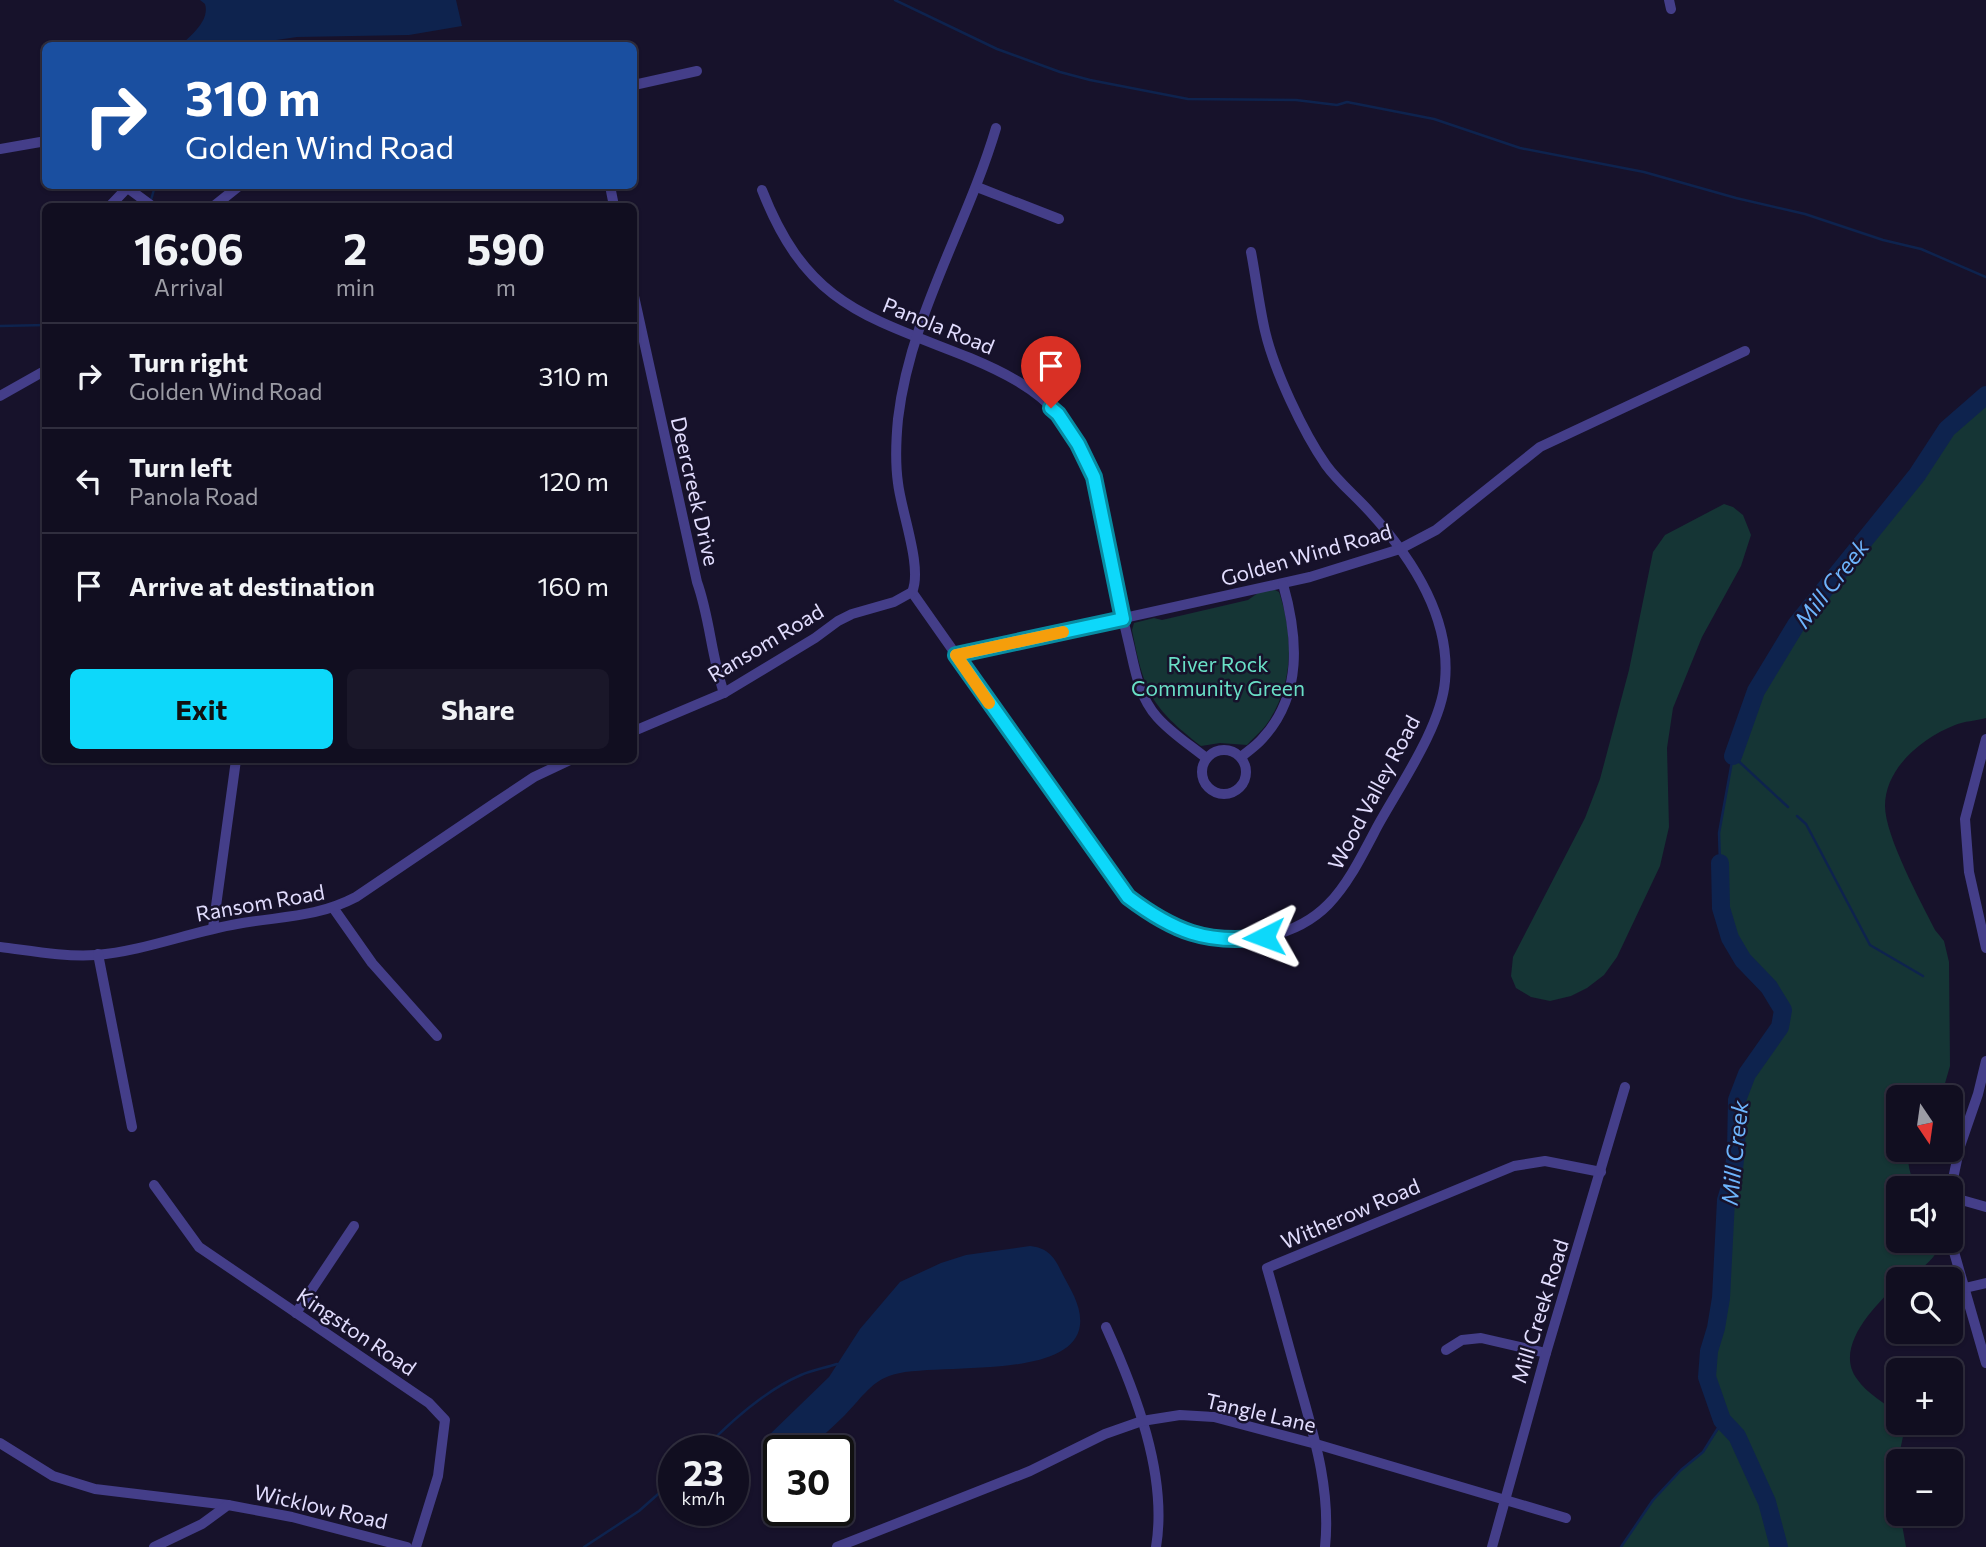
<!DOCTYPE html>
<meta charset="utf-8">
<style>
:root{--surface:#110e20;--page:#1a1729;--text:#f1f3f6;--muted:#9c9ca5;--line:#302e3e;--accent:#0dd8fa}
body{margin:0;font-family:Commissioner,sans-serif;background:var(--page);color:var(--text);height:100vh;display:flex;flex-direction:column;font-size:26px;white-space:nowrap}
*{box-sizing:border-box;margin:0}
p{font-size:23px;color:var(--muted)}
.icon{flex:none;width:38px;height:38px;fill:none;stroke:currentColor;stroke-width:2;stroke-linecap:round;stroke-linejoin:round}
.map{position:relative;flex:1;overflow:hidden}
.drawer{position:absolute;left:42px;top:203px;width:595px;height:560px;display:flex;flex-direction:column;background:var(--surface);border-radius:10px;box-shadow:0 2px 5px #0004,0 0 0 2px var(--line)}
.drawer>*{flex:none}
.banner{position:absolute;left:42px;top:42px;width:595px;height:147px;border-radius:10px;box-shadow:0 2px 5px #0004,0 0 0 2px var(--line);background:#1a4fa0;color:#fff;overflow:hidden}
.needle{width:46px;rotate:167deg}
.fabs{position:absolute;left:1886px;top:1085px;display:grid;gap:14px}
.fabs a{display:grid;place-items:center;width:77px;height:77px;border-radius:10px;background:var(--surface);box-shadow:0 2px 5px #0004,0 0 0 2px var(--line);font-size:35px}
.speed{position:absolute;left:658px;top:1435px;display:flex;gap:14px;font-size:35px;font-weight:700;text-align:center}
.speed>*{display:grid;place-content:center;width:91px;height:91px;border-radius:50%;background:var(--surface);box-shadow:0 2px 5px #0004,0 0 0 2px var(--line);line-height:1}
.speed small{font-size:18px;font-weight:400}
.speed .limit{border:4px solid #111;border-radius:10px;background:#fff;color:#111}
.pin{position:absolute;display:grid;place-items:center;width:60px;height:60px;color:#fff;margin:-72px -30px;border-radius:50% 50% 50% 0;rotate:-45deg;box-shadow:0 0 7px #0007}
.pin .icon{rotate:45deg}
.me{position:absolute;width:77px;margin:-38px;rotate:267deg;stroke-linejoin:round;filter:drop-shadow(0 0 5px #0008)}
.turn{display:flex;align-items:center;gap:24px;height:147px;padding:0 28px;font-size:32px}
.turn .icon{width:91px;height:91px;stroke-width:2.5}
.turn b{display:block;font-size:49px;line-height:60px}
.eta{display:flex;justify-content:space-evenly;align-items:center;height:119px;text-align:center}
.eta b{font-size:42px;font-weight:700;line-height:49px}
.primary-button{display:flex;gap:14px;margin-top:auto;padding:14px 28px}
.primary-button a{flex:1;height:80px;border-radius:10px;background:var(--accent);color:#111;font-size:28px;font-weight:700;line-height:80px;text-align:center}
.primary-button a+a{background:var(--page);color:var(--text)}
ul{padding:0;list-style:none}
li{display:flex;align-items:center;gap:21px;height:105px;padding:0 28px;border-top:2px solid var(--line)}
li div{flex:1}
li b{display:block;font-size:26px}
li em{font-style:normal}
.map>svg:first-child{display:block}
.green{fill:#153535}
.water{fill:#0e234e}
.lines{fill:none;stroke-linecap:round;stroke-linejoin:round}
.stream{stroke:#0e234e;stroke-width:2.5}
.river{stroke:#0e234e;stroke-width:18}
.street{stroke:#443e89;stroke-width:10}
.route-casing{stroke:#088ca2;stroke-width:18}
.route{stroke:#0dd8fa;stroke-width:12}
.slow{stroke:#f59e0b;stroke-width:12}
.labels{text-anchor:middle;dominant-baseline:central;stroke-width:5;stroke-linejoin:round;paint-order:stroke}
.street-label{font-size:21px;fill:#e2ddfe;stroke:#17122b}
.park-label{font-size:21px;fill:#69dfc6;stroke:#17122b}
.water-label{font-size:23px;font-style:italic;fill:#6db4fc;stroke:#17122b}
</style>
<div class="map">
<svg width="1986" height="1547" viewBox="0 0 1986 1547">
<rect width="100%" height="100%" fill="#17122b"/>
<g class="green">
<path d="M1986 395V718C1976 721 1964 721 1955 725 1922 738 1885 768 1885 806 1885 836 1921 902 1935 930L1944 941 1949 962 1950 1066 1941 1097H1899V1150H1911C1905 1163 1911 1176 1917 1188H1899V1241H1943C1937 1257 1916 1277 1899 1279V1283C1876 1304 1833 1347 1857 1379 1866 1393 1886 1404 1899 1414V1423H1903L1905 1427 1894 1479 1906 1547H1621L1653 1500 1681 1470 1703 1452 1721 1426 1718 1407 1714 1401 1707 1377 1708 1359 1721 1298 1726 1200 1733 1177 1736 1151 1737 1100 1747 1074 1780 1027 1783 1010 1769 987 1736 951 1730 938 1721 908 1719 833 1733 756 1756 691 1796 625 1917 475 1947 429Z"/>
<polygon points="1724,504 1733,507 1743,515 1751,535 1741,566 1702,637 1673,708 1667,748 1669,827 1660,866 1617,957 1604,975 1587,988 1571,996 1550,1001 1531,997 1516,988 1511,976 1513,957 1585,818 1600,779 1629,670 1653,552 1665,535"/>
<path d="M1273 589 1279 592C1294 636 1294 686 1266 725 1261 732 1253 738 1247 745L1220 743 1201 746C1151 707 1144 692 1132 630L1134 623 1154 618 1162 620 1248 600 1258 593Z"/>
</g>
<g class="water">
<path d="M200 0H456L462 26 409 35 297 37 243 45H181C192 35 210 20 205 4Z"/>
<path d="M1030 1246C1049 1248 1055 1258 1063 1275 1071 1290 1082 1307 1080 1325 1073 1383 927 1361 889 1376 870 1383 859 1401 845 1415 833 1427 819 1439 806 1451H779V1463H777L765 1456 762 1445 766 1438 829 1377 860 1329 900 1282 941 1263 966 1255Z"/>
</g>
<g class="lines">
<g class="stream">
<polyline points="895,0 997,49 1060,72 1090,80 1188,99 1296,100 1337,105 1347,102 1434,119 1520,148 1644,172 1736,198 1805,214 1883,240 1921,249 1986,277"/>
<polyline points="151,200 155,186"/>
<polyline points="0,326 46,325"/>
<polyline points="1733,756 1788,807"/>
<polyline points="1797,816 1806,824 1870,945 1923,976"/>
<polyline points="1720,863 1719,833 1733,756"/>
<path d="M702 1451C728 1424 766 1390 801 1375 812 1370 825 1368 837 1364"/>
<polyline points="584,1547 639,1511 674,1480"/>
<polyline points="1621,1547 1653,1500 1681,1470 1703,1452 1718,1428 1721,1426 1722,1420"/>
</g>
<g class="river">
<polyline points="1733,756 1756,691 1796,625 1917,475 1947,429 1986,395"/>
<polyline points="1720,863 1721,908 1730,938 1743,960 1769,987 1783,1010 1780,1027 1747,1074 1737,1100 1736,1151 1733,1177 1726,1200 1721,1298 1716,1328 1709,1351 1707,1377 1722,1420 1737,1436 1767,1502 1779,1547"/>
</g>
<g class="street">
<polyline points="1669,0 1671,9"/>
<polyline points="634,85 697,71"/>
<polyline points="0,149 46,141"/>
<polyline points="125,186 152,206"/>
<polyline points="610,186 614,206"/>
<polyline points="977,187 1059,219"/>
<path d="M762 190C807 305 865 316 970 358 1001 371 1036 388 1058 414 1073 431 1089 457 1094 479 1099 497 1101 517 1105 536 1112 572 1120 608 1129 644 1135 670 1139 697 1157 717 1171 733 1190 745 1206 758"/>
<polyline points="110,206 127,188"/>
<polyline points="214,206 239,186"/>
<path d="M634 296 697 582C710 618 711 656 724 693"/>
<polyline points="0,396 46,370"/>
<path d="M912 592 1113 878C1147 920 1196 946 1252 939 1325 930 1345 888 1376 829 1398 788 1441 728 1445 681 1451 617 1411 557 1370 512 1356 496 1339 483 1326 465 1303 432 1274 370 1265 331 1259 305 1256 278 1251 252"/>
<polyline points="956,655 1310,577 1400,549 1436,530 1540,447 1745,351"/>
<path d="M634 731 724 693 815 638 838 621 852 614 894 602 912 592C923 568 901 511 898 483 895 462 896 440 898 419 910 316 967 226 996 128"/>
<polyline points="1986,739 1965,819 1969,872 1986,948"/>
<circle cx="1224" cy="772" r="22"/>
<path d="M1241 757C1248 751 1256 746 1262 739 1303 695 1298 637 1283 584"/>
<polyline points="334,909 372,963 437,1036"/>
<polyline points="213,928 236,760"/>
<path d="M0 947C32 951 64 957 96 955 144 951 190 932 237 924 281 916 316 918 356 897L495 803 534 777 570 760"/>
<polyline points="98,954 132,1127"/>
<polyline points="154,1185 199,1247 429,1403 445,1420 438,1476 416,1547"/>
<polyline points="1951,1188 1960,1146 1978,1094 1986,1061"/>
<polyline points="1951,1197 1986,1207"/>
<polyline points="1951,1230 1954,1252 1986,1363"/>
<polyline points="1965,1288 1986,1283"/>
<polyline points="296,1313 354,1226"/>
<path d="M1106 1327C1135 1391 1168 1475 1156 1547"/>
<polyline points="1446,1350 1462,1340 1481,1338 1546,1353"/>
<polyline points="0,1443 53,1476 95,1489 228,1505"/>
<polyline points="154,1547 202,1524 228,1505 292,1517 407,1547"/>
<polyline points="837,1547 1030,1471 1105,1434 1142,1421 1180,1415 1214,1417 1316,1444 1566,1518"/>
<path d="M1325 1547C1331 1490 1314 1436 1299 1383 1288 1344 1278 1306 1267 1268L1514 1166 1545 1161 1601 1172"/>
<polyline points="1492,1547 1546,1353 1625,1087"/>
</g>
</g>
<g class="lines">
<defs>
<path id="route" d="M1051 408 1058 414 1078 444 1094 477 1123 619 956 655 1128 897C1173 931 1207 945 1264 937"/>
</defs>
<use href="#route" class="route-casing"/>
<use href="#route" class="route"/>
<polyline class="slow" points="989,703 956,655 1063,632"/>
</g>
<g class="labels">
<g class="street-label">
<text transform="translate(939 325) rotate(22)">Panola Road</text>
<text transform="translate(696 491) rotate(77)">Deercreek Drive</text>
<text transform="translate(1306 554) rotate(-16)">Golden Wind Road</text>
<text transform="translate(765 642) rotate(-31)">Ransom Road</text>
<text transform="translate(1373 792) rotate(-62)">Wood Valley Road</text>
<text transform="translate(260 902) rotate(-10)">Ransom Road</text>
<text transform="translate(1350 1213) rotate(-23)">Witherow Road</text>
<text transform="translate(1539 1311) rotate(-73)">Mill Creek Road</text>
<text transform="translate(357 1331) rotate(34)">Kingston Road</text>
<text transform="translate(1261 1412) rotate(13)">Tangle Lane</text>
<text transform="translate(321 1506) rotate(13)">Wicklow Road</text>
</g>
<g class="park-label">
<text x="1218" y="663">River Rock<tspan x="1218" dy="24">Community Green</tspan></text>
</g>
<g class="water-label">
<text transform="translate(1831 583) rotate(-52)">Mill Creek</text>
<text transform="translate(1734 1153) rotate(-84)">Mill Creek</text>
</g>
</g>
</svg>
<div class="fabs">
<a><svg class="needle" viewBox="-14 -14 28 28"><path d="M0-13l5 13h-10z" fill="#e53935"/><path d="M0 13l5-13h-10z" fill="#9c9ca5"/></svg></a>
<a><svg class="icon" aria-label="sound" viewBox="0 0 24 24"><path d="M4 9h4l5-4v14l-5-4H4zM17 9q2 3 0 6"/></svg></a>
<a><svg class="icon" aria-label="search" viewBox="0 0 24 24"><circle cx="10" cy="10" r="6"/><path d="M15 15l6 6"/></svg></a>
<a>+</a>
<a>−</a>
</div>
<div class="speed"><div>23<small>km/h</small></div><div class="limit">30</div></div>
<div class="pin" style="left:1051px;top:408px;background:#d93025"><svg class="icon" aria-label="arrive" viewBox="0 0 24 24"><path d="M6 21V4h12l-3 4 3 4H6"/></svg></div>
<svg class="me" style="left:1264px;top:937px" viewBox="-20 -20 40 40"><path d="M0-17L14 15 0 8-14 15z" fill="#0dd8fa" stroke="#fff" stroke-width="4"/></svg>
<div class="banner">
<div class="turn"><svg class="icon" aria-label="right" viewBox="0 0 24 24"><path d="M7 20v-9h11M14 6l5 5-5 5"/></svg><div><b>310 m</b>Golden Wind Road</div></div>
</div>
<section class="drawer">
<div class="eta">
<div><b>16:06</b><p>Arrival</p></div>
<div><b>2</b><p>min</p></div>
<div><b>590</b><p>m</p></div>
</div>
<ul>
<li><svg class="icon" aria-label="right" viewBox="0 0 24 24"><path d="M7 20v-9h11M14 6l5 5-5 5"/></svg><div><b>Turn right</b><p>Golden Wind Road</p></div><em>310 m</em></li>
<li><svg class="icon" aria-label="left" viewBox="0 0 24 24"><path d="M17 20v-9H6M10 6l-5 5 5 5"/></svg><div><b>Turn left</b><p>Panola Road</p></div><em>120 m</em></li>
<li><svg class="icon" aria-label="arrive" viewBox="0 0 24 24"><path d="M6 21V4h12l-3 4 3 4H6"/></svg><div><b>Arrive at destination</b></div><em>160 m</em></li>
</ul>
<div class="primary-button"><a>Exit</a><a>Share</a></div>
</section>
</div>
